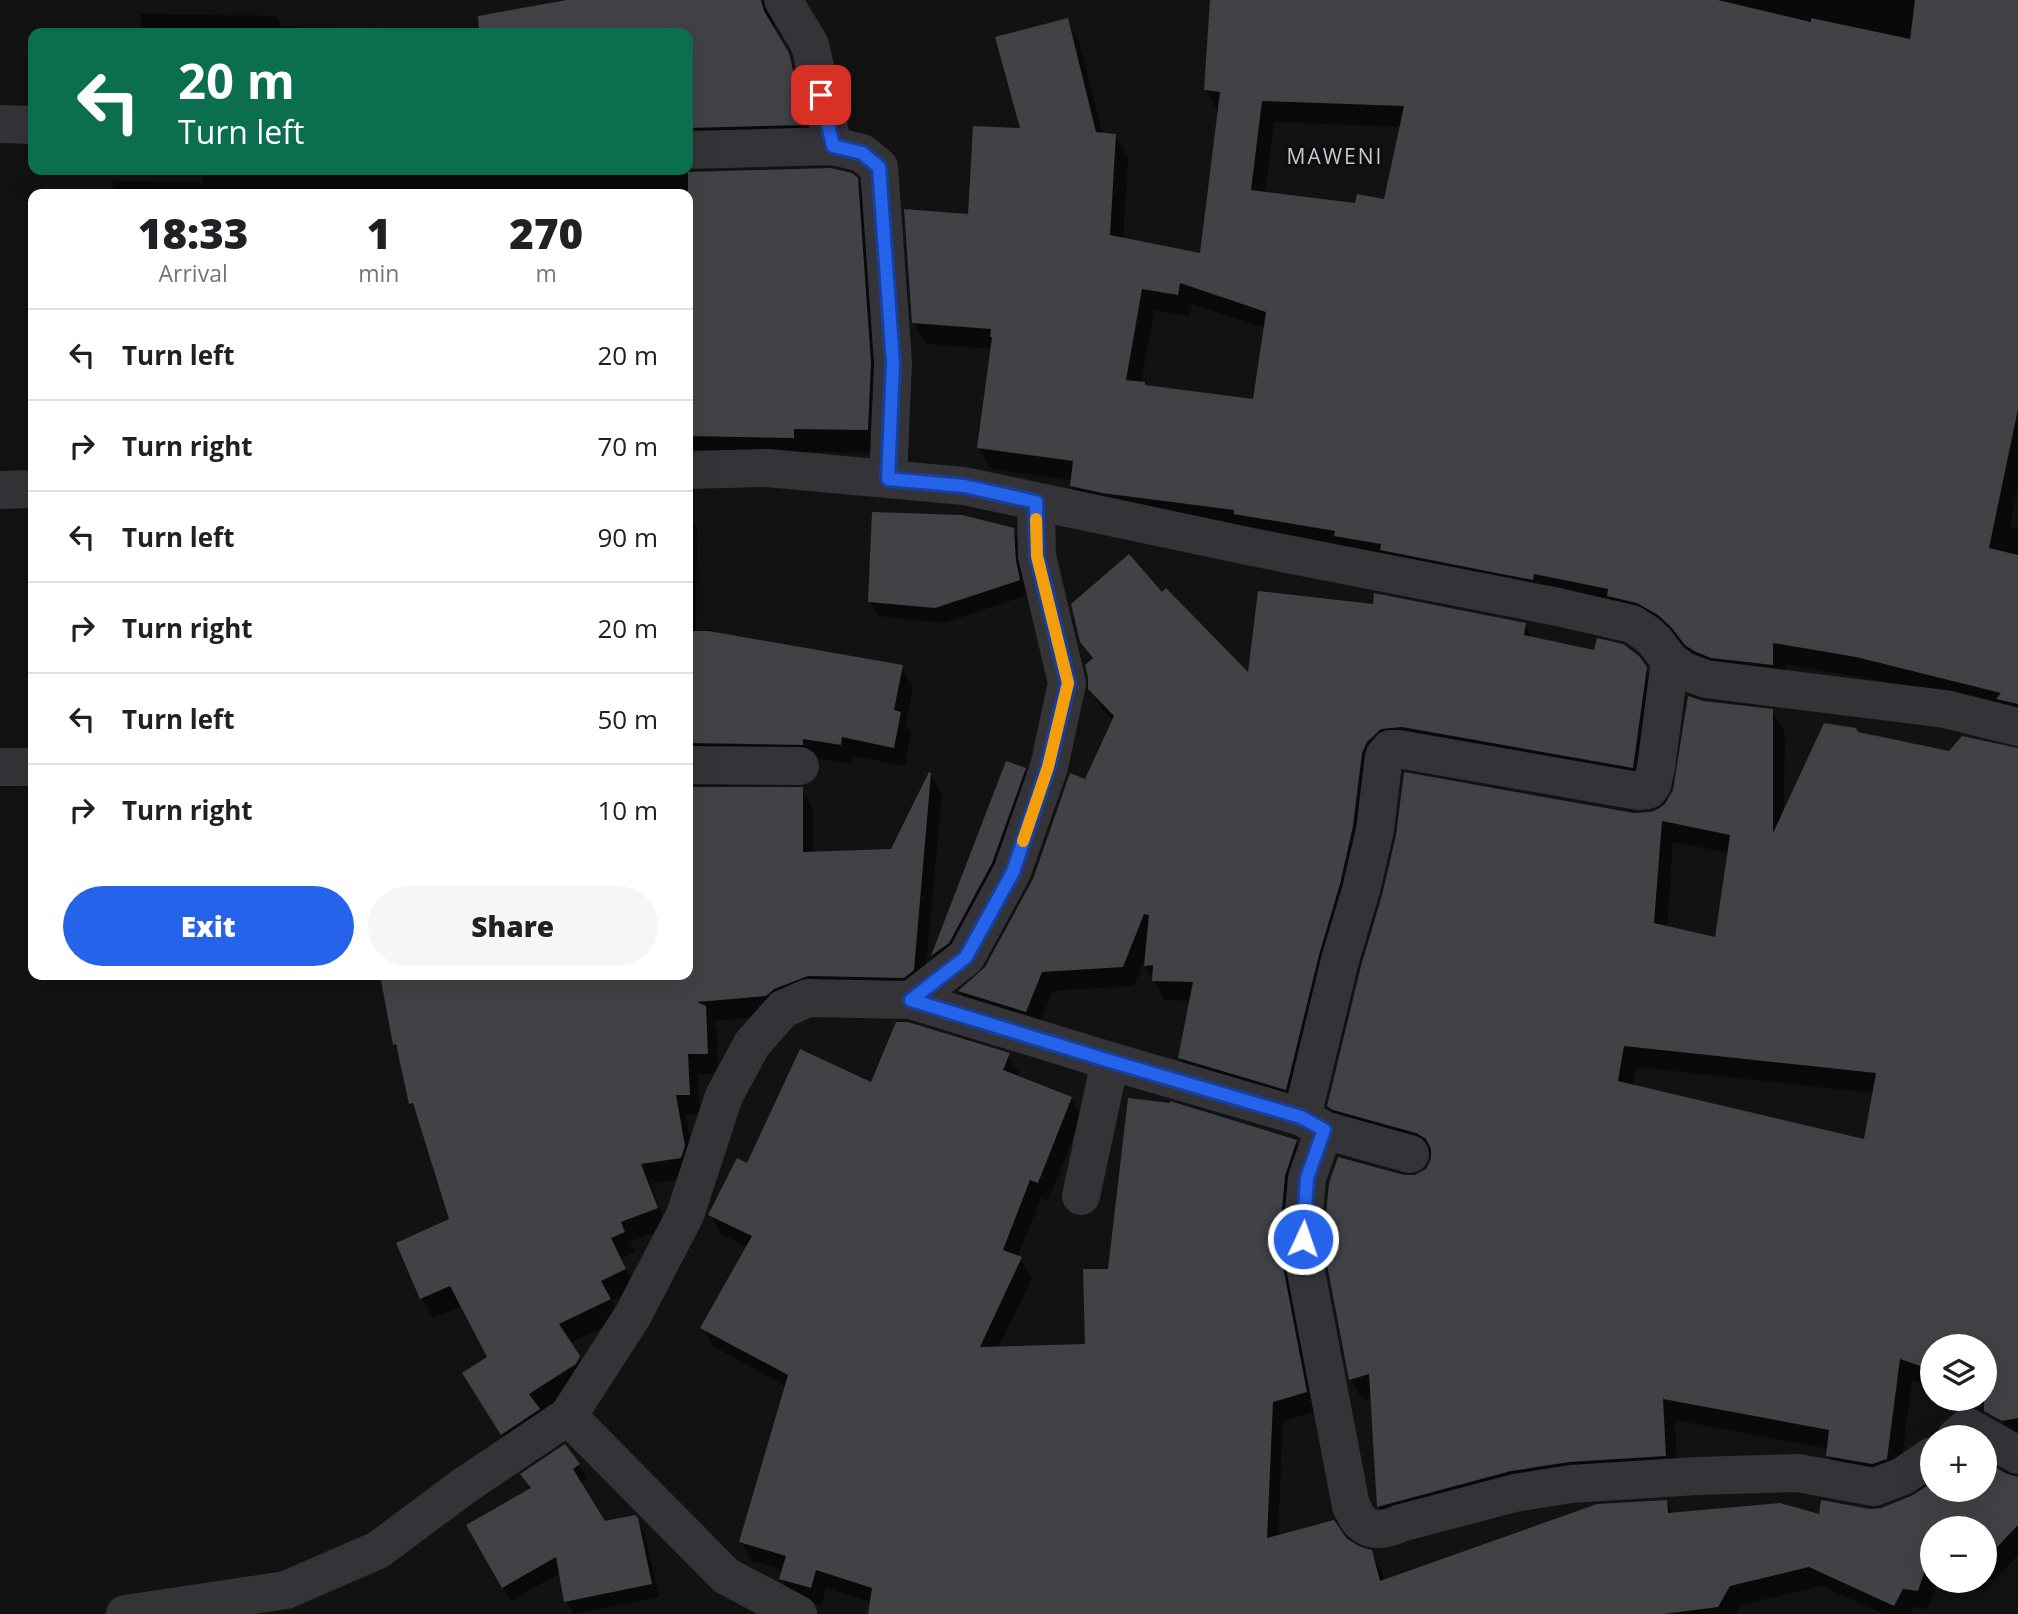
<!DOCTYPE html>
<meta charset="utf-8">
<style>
:root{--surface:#fff;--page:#f6f6f6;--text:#202124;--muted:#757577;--line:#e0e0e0;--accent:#2563eb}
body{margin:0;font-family:"Open Sans",sans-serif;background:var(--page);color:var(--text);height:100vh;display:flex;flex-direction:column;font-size:26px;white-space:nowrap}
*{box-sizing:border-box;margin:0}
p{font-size:23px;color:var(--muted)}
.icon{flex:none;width:38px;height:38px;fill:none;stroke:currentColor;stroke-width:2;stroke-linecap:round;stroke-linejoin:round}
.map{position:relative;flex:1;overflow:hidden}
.side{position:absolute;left:28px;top:189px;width:665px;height:791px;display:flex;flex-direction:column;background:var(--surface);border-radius:14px;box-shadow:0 7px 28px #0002}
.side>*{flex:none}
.hud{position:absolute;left:28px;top:28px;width:665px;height:147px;border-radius:14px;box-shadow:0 7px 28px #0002;background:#0b6e4f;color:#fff;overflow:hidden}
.controls{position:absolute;left:1920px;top:1334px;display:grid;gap:14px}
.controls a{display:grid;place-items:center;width:77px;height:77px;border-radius:50%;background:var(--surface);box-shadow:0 7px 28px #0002;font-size:35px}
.pin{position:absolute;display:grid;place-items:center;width:60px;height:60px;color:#fff;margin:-30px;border-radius:14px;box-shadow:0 4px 10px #0006}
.me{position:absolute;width:77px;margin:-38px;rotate:3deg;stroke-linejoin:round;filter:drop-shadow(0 0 5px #0008)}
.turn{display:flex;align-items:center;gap:24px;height:147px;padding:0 35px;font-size:32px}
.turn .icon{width:91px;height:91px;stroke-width:2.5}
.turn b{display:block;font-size:49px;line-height:60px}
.eta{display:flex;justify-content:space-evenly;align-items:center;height:119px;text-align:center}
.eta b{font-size:42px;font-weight:800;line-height:49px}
.button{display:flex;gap:14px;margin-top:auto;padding:14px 35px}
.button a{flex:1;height:80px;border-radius:42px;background:var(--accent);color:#fff;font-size:28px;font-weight:800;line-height:80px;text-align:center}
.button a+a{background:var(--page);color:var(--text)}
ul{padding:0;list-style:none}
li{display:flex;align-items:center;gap:21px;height:91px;padding:0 35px;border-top:2px solid var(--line)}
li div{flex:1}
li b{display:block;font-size:26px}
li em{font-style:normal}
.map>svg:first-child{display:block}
.shadow{fill:#0007;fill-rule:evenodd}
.building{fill:#414246;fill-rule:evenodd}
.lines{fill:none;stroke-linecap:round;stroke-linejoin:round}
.minor{stroke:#333338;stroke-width:38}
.route-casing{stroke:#184099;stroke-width:18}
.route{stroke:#2563eb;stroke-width:12}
.slow{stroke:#f59e0b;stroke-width:12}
.labels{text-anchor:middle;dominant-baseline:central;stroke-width:6;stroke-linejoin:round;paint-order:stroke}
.quarter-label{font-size:21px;letter-spacing:2px;fill:#c5c6cf;stroke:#0d0d0e}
</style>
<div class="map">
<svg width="2018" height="1614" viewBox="0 0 2018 1614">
<rect width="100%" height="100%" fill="#121213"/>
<g class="shadow">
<polygon points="577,0 767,0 775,19 774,26 776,35 789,57 810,114 818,148 688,157 688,33 141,33 141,14 276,16 282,27 387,28 389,31 485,33 485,17"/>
<path d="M1212 0H2018V488L2010 526 2018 529V722L1899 686 1898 684 1785 664V686L1725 679 1672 636 1084 507 1071 486 1072 480 991 469 979 448 992 349 926 344 914 323 970 216 1022 130 1067 20 1079 42 1103 135H1115L1128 157 1123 240 1201 255 1218 112 1206 90ZM1274 122 1401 127 1385 201 1356 205 1265 193ZM1192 304 1266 328 1254 400 1146 387 1141 384 1154 310 1190 316Z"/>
<polygon points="203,170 680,170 680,171 688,174 830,170 856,179 870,203 881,453 806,452 688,462 688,194 113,194 113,181 203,183"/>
<polygon points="688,512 697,529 696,630 711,630 714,634 901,667 913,687 906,724 911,733 905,766 853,756 851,764 814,758 688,766"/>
<polygon points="1012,529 1021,545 1028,595 944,623 878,616 870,601"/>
<polygon points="1161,595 1249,676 1525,625 1533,639 1646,668 1658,688 1644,787 1393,748 1297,1108 1192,1078 1180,1058 1191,1001 1165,1000 1143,962 1134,986 1053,991 1037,1031 971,1011 960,992 987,969 1086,781 1114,721 1102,709 1090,688 1093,661 1081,641"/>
<path d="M1703 702 1772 711 1785 733 1784 812 1857 734 2018 779V1442L2012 1440 2000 1418 1999 1411 1964 1398H1984V1346H1932V1387L1912 1380 1899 1480 1841 1477 1828 1456 1829 1449 1675 1420 1677 1477 1392 1528 1379 1506 1373 1398 1363 1401 1351 1380 1327 1254 1404 1177H1415L1427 1170 1433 1156 1347 1131 1342 1128 1329 1106 1634 814 1651 813 1666 805 1675 790ZM1673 842 1729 853 1716 939 1667 928ZM1636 1067 1874 1093 1866 1141 1633 1086Z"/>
<polygon points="1007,763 1024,769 1031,781 998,875 940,967 933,956"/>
<polygon points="930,774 942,794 924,990 777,1015 713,1021 717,1028 718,1073 698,1074 700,1114 686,1115 695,1167 692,1177 651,1184 667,1228 630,1242 635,1252 621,1259 636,1289 611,1301 620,1319 570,1343 590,1377 514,1453 475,1393 490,1357 462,1306 433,1318 422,1299 398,1243 451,1220 419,1117 411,1103 399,1053 394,1044 382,975 688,975 688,789 802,789 813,809 813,854 892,851"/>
<polygon points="1008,1055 1019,1073 1018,1078 1071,1098 1081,1117 1048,1201 1041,1198 1017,1258 1021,1259 1032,1278 998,1348 1087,1345 1110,1270 1296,1141 1307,1160 1316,1411 1283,1421 1278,1537 1346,1540 1371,1552 1382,1571 1385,1581 1666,1502 1674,1515 1821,1516 1881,1509 1912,1498 1932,1485 1932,1489 1984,1489 2007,1476 2018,1478 2018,1555 1983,1593 1965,1580 1984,1580 1984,1528 1932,1528 1932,1580 1938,1580 1928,1609 1913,1607 1910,1614 1884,1614 1821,1586 1741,1605 1735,1614 877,1614 872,1602 826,1588 821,1606 792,1598 781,1579 784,1570 752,1561 741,1542 786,1386 713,1346 702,1327 748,1247 721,1234 710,1215 748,1165 872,1085"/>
<polygon points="579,1465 587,1478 580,1483 604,1523 637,1520 645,1534 659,1597 574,1614 566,1601 561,1572 511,1601 468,1526 532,1490 523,1475"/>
</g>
<g class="building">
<polygon points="567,0 761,0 764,11 789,53 806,125 688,128 688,33 479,33 478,16"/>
<path d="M1210 0H1718L1811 22V18L1910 39 1915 0H2018V409L1989 548 2018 555V704L1996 699 2001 693 1856 657 1773 643V665L1711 658 1694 651 1685 645 1672 628 1658 615 1637 603 1607 596 1608 589 1534 574 1533 580 1380 550 1381 544 1334 536 1335 531 1234 514V510L1102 493 1070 486 1073 461 977 448 992 337H990L991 329 912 323 904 209 968 214 973 126 1020 128 995 37 1068 18 1096 132 1116 134 1110 235 1200 253 1220 92 1204 90ZM1262 101 1404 106 1384 199 1357 194 1355 203 1251 190ZM1180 283 1266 312 1253 399 1145 385V382L1126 380 1142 289 1178 295Z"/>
<polygon points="831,168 852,173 858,178 871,362 868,430 794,429 794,438 688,436 688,172"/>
<polygon points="872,512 962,515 1014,528 1016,561 1020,580 935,608 868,602"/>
<polygon points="1129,554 1162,592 1166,588 1248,672 1258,591 1373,604 1374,593 1526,623 1524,635 1594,650 1597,638 1623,644 1639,656 1647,667 1633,768 1402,727 1381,729 1367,742 1362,753 1353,826 1340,884 1319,955 1286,1090 1178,1058 1193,982 1152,981 1153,965 1144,966 1149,915 1144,914 1123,967 1042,972 1026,1012 958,991 985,967 1033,879 1070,773 1085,779 1114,716 1088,689 1088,678 1085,665 1093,658 1080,642 1071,604"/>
<polygon points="688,631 709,631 903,665 894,710 901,712 894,748 842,737 841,745 803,739 803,745 688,743"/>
<path d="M1688 696 1703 701 1773 709V833L1824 723 1856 728 1858 732 1949 751 1962 736 2018 748V1418L2002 1421 1984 1411V1346H1932V1370L1900 1359 1887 1459 1872 1464 1826 1456 1829 1430 1663 1399 1666 1456 1569 1462 1511 1471 1377 1507 1369 1374 1349 1380 1325 1254V1224L1329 1183 1338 1157 1404 1175H1415L1426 1169 1431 1159V1149L1426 1139 1416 1133 1333 1110 1327 1106 1361 966 1382 895 1396 835 1404 772 1634 813 1651 812 1658 809 1665 804 1673 790ZM1662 821 1730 835 1715 937 1654 923ZM1624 1046 1876 1073 1864 1139 1618 1081Z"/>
<polygon points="1006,761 1026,768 992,863 949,943 931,956"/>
<polygon points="929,772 931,773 914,970 904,978 808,976 774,989 766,996 697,1002 706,1006 708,1054 688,1054 690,1095 676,1095 685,1146 681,1158 641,1164 658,1208 621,1222 625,1232 611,1238 626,1269 601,1281 611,1299 559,1324 580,1356 576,1364 529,1394 540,1409 501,1435 462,1373 487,1357 450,1286 420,1299 396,1243 449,1219 413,1103 409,1104 396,1044 393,1045 380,975 688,975 688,787 803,787 803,852 891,849"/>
<polygon points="896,1022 908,1022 1010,1053 1003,1070 1072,1097 1038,1183 1030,1180 1003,1250 1022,1257 980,1347 1085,1344 1083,1269 1108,1269 1128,1098 1170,1103 1170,1101 1297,1140 1285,1176 1281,1221 1281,1256 1307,1392 1273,1402 1267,1538 1334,1520 1347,1539 1361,1547 1372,1550 1380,1581 1597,1504 1667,1500 1668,1513 1780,1503 1819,1514 1821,1500 1870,1509 1881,1508 1911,1496 1932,1483 1932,1489 1984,1489 1984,1461 2007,1474 2018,1477 2018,1525 1984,1561 1984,1528 1932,1528 1932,1549 1918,1591 1903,1589 1894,1606 1809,1567 1730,1586 1718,1607 1664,1614 868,1614 872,1588 816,1570 811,1588 779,1579 786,1556 739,1542 788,1375 700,1328 752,1236 708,1215 737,1158 747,1163 800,1049 871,1082"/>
<polygon points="565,1444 580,1464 573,1469 605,1521 635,1515 638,1518 652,1584 564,1602 556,1557 502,1588 466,1525 531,1488 520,1474"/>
</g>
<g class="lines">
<g class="minor">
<polyline points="783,0 810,45 833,146"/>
<polyline points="0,124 33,125"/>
<polyline points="688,150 833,146 862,153 879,167 893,363 888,479"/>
<polyline points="688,470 767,468 964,486 1252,547 1558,607 1632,624 1646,633 1655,641 1670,661 1684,671 1706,679 1945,709 2018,727"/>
<polyline points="0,490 33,489"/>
<polyline points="688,765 800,766"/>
<polyline points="0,767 33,767"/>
<polyline points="911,1000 1110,1061 1302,1117 1324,1130 1410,1154"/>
<polyline points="1302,1117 1340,960 1361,890 1375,830 1384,756 1390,749 1398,749 1638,791 1648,790 1652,785 1656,767 1670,661"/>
<path d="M1324 1130 1307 1178 1303 1223V1256L1351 1506C1354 1511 1357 1519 1361 1522 1372 1533 1388 1529 1401 1523L1515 1493 1571 1484 1697 1476 1798 1473 1874 1487 1903 1476 1932 1456"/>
<polyline points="1081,1196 1110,1061"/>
<polyline points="1956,1437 1968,1427 2018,1455"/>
<polyline points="125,1614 286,1590 378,1550 464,1486 568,1416"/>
<polyline points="798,1614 726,1576 568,1416 633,1315 685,1215 724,1096 752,1044 783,1009 808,998 911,1000 966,957 1012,872 1049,767 1067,683 1037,556 1036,502"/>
</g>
</g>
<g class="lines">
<defs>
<polyline id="route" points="821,95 833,146 862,153 879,167 893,363 888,479 964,486 1036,502 1037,556 1068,683 1048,767 1013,872 966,957 911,1000 1110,1061 1301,1117 1324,1130 1307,1178 1303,1239"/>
</defs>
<use href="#route" class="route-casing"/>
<use href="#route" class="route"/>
<polyline class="slow" points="1023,841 1048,767 1068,683 1037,556 1036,519"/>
</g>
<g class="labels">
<g class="quarter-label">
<text x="1335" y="156">MAWENI</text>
</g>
</g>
</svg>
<div class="controls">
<a><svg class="icon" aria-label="layers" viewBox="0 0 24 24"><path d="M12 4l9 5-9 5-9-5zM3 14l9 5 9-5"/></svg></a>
<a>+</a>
<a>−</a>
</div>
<div class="pin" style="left:821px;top:95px;background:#d93025"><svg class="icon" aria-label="arrive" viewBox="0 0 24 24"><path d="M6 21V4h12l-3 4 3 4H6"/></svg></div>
<svg class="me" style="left:1303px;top:1239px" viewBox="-20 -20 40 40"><circle r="17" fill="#2563eb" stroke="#fff" stroke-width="3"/><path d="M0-11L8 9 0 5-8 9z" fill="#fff"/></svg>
<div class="hud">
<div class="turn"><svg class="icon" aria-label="left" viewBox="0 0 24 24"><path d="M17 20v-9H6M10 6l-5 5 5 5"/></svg><div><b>20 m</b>Turn left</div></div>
</div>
<section class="side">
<div class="eta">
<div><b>18:33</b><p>Arrival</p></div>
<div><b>1</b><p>min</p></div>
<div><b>270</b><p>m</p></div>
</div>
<ul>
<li><svg class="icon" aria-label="left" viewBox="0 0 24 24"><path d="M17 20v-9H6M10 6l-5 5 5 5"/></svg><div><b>Turn left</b></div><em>20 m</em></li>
<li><svg class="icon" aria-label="right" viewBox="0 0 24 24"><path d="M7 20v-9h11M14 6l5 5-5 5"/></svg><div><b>Turn right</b></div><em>70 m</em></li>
<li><svg class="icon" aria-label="left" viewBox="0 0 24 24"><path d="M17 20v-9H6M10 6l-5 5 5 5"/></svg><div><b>Turn left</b></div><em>90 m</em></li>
<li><svg class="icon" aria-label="right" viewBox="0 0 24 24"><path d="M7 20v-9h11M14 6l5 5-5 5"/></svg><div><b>Turn right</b></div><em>20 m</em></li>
<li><svg class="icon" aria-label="left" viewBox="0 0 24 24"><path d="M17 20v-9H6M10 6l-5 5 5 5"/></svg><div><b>Turn left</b></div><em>50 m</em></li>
<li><svg class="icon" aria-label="right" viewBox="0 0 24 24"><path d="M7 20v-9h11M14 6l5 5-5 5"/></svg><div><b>Turn right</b></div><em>10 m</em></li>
</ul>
<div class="button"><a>Exit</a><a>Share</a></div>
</section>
</div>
